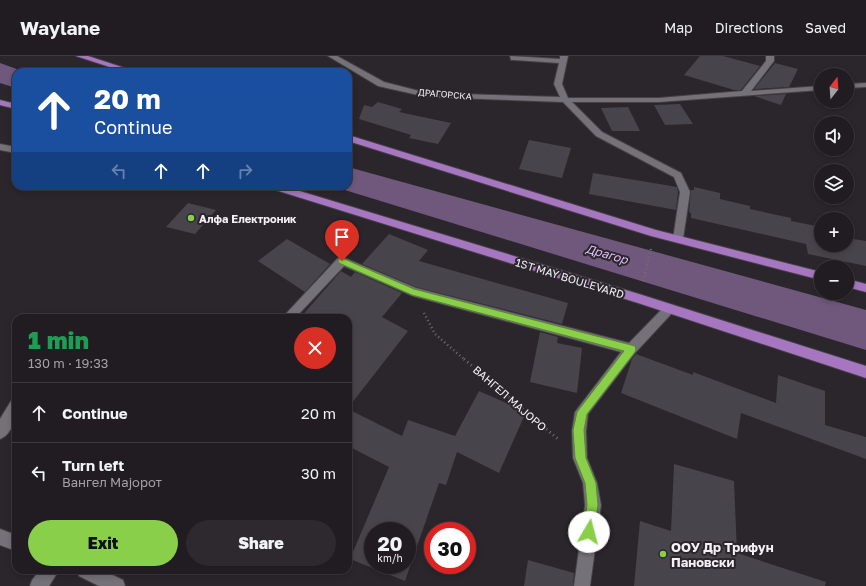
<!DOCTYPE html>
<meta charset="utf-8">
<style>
:root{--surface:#201c21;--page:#2d292e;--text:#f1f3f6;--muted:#a2a1a5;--line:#3d3a3f;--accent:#89cf49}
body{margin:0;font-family:"Golos Text",sans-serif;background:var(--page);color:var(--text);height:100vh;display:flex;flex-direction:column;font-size:15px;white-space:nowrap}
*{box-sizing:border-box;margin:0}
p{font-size:13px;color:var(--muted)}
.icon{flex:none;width:22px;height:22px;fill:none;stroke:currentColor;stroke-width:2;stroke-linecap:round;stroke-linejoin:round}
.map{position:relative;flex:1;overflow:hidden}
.sheet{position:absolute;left:12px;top:258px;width:340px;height:260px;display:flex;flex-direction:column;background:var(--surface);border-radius:12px;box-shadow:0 2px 6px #0003,0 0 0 1px var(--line)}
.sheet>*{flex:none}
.top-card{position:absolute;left:12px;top:12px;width:340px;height:122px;border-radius:12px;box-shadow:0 2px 6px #0003,0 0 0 1px var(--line);background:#1a4fa0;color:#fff;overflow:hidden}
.needle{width:26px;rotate:17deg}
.tools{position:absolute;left:814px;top:12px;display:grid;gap:8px}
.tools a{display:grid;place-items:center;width:40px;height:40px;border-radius:50%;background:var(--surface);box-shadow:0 2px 6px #0003,0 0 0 1px var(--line);font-size:20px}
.speed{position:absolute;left:364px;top:466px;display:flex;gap:8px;font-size:20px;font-weight:700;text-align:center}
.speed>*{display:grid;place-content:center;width:52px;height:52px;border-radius:50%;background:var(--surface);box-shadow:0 2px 6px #0003,0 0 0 1px var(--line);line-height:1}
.speed small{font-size:10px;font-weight:400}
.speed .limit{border:6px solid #d22;background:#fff;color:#111}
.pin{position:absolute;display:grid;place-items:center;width:34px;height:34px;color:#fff;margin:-41px -17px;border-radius:50% 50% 50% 0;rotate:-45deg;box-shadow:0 0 4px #0007}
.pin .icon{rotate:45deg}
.me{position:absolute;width:44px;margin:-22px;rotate:8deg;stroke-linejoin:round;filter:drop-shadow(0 0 3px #0008)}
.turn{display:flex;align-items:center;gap:14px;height:84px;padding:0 16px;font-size:18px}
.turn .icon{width:52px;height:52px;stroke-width:2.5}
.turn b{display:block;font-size:28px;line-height:34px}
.lanes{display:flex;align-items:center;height:38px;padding:0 16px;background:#0003;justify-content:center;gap:20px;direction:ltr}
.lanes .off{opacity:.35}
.round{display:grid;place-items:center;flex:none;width:42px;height:42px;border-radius:21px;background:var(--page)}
.head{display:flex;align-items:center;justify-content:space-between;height:68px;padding:0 16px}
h1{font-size:24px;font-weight:800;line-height:30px;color:#1e9e55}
.primary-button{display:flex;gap:8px;margin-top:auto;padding:8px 16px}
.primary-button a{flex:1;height:46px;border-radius:24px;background:var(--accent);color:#111;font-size:16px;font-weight:800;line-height:46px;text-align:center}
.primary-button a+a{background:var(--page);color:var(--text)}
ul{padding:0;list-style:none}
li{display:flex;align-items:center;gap:12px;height:60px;padding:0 16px;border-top:1px solid var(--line)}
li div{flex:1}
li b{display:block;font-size:15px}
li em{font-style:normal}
header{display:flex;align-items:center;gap:24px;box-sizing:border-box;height:56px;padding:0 20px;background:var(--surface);border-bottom:1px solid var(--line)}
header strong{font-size:19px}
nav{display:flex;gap:22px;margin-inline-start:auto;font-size:14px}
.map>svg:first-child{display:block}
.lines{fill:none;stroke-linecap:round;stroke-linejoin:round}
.river{fill:#6f587c;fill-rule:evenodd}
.building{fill:#48444b;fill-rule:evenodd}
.minor-casing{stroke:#444146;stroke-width:2}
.major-casing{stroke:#444146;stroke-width:2}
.path-far1{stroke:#716e73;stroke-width:2.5;stroke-dasharray:1 3;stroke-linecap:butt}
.path{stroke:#716e73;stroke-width:3;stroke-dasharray:1 3.5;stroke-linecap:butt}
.minor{fill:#757178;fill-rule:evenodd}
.major{fill:#a677c0;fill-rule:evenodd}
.route{fill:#89cf49;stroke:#59872f}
.poi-dot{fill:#89cf49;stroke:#2a262c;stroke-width:1.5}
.labels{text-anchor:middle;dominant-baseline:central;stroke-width:4;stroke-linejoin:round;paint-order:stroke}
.far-street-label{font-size:9px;fill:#f3f1f5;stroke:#2a262c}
.poi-label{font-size:11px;font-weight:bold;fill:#f3f1f5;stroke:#2a262c;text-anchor:start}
.street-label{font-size:11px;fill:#f3f1f5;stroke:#2a262c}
.water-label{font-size:12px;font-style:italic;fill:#e4befb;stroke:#2a262c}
.near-poi-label{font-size:13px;font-weight:bold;fill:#f3f1f5;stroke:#2a262c;text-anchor:start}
</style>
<header>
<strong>Waylane</strong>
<nav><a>Map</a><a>Directions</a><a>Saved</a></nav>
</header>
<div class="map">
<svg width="866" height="530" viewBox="0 0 866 530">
<rect width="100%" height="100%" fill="#2a262c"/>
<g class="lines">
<g class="river">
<polygon points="0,7 25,16 16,16 16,32 0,27"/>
<polygon points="348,111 866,254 866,294 335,131 334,130 348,130"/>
</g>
</g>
<g class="building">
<polygon points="700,0 723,0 760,10 741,34 734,34 684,19"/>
<polygon points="775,7 798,13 789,31 754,33"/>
<polygon points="786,38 781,49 754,40"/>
<polygon points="378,46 402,53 399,56 451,67 438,88 409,82 411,79 359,63 364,49 372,51"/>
<polygon points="680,48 693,68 665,69 654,49"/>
<polygon points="628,51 640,75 612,75 601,52"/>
<polygon points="529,84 571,92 562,122 519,113"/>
<polygon points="593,117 677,131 678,136 676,154 589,138"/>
<polygon points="694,131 720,137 720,143 750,150 750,153 791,162 791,165 821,171 821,189 847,189 847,182 866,185 866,210 808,198 806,188 691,162 691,157 689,156 691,134 694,134"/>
<polygon points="188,147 216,154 195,178 166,171"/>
<polygon points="389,178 428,194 419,205 568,247 562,268 416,231 362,208"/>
<polygon points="287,183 330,208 305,236 258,205"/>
<polygon points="341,215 351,221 355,216 402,237 382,261 408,275 348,352 348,262 300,262"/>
<polygon points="540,276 558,281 557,287 582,292 577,337 530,326"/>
<polygon points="636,298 693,319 693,316 776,347 778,319 825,335 825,369 866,381 866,403 741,357 737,383 621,337 632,303"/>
<path d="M479 335 526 356 499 417 457 396 446 429 439 427 405 525 350 503 389 411 348 390V353L402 380 408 364 455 380ZM373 475H407V509H373Z"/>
<polygon points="674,408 734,425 737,497 826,526 825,530 634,530 640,465 671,475"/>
<polygon points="528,504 574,517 573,530 524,530"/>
</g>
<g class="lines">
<defs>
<g id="minor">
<polygon points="328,0 337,0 384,26 427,37 560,41 554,28 559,7 514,4 511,4 510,0 560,3 560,0 568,0 562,28 568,42 659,42 742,35 766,5 766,0 774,0 774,5 751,35 821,30 821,34 659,46 572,46 602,76 681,117 690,136 683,183 682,186 674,186 673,183 680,136 674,121 596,80 563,46 427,41 378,30"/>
<polygon points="866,27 866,31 847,32 847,28"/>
<polygon points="0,88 16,91 16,97 0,94"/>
<polygon points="342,201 416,232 629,287 665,250 669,248 673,250 675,253 673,256 635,297 588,358 586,375 587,402 597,427 601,449 590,530 574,530 585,449 583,427 573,402 572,375 575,356 621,296 413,240 344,210 295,262 282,262 338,202"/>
<path d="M16 343C16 356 15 377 0 383V363L11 345Z"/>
<polygon points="0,473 16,479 16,495 0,489"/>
<polygon points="40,514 59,514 49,530 30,530 32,524"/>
<polygon points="77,514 102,514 123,524 125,530 99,530 79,520"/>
</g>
<g id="major">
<polygon points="76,0 88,0 137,16 125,16"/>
<polygon points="0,44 16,48 16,53 0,49"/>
<polygon points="348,79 656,174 821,216 821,224 651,180 348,85"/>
<polygon points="267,130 283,130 639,238 866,310 866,322 638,247 269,132"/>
<polygon points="847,223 866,228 866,236 847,231"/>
</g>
</defs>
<use href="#minor" class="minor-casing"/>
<use href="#major" class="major-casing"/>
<g class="path-far1">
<polyline points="643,225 651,193"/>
<polyline points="424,257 435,278 465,304"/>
</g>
<polyline class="path" points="464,303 558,383"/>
<use href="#minor" class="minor"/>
<use href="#major" class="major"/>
</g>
<polygon class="route" points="342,202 414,233 635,290 636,293 635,296 587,358 584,374 586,402 596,427 598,449 593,480 589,482 585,480 583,476 587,449 585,427 575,402 573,374 577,356 624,295 412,239 339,207 338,205 339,203"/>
<g class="poi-dot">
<circle cx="191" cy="162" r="4"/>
<circle cx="663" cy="498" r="4"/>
</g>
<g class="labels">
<g class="far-street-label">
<text transform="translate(445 38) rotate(5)">ДРАГОРСКА</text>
</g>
<g class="poi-label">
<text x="199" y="162">Алфа Електроник</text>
</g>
<g class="street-label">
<text transform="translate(570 222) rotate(17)">1ST MAY BOULEVARD</text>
<text transform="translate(510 342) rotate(41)">ВАНГЕЛ МАЈОРО</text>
</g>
<g class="water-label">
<text transform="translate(607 198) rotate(16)">Драгор</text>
</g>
<g class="near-poi-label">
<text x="671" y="491">ООУ Др Трифун<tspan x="671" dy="15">Пановски</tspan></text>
</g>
</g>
</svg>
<div class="tools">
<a><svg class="needle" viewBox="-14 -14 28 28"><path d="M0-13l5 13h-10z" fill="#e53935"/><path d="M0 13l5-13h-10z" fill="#a2a1a5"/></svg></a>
<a><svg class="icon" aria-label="sound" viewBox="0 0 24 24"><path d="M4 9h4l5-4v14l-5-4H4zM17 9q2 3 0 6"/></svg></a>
<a><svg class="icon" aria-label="layers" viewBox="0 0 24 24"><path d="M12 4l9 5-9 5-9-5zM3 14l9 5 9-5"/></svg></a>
<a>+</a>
<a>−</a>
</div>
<div class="speed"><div>20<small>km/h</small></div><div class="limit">30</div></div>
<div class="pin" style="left:342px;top:205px;background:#d93025"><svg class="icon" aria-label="arrive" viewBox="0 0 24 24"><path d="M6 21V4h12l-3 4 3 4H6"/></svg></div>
<svg class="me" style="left:589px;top:476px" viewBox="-20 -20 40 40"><circle r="19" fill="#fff"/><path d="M0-13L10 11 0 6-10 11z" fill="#89cf49"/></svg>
<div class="top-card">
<div class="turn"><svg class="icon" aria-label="ahead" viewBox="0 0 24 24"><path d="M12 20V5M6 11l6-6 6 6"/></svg><div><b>20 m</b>Continue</div></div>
<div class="lanes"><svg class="icon off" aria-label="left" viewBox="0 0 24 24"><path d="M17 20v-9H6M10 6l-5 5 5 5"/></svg><svg class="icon" aria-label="ahead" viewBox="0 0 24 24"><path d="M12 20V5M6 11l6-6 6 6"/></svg><svg class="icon" aria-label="ahead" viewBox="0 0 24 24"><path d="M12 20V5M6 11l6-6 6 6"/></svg><svg class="icon off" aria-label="right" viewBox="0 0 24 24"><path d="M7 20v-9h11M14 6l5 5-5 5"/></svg></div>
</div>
<section class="sheet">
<div class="head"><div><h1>1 min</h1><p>130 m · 19:33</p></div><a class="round" style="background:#d93025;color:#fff"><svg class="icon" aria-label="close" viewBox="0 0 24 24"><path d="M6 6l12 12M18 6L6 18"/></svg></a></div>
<ul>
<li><svg class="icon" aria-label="ahead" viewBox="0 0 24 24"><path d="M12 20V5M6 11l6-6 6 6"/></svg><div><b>Continue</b></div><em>20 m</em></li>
<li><svg class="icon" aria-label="left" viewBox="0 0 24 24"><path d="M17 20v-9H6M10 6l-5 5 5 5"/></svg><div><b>Turn left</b><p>Вангел Маjорот</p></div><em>30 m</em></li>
</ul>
<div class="primary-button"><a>Exit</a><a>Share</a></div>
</section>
</div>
